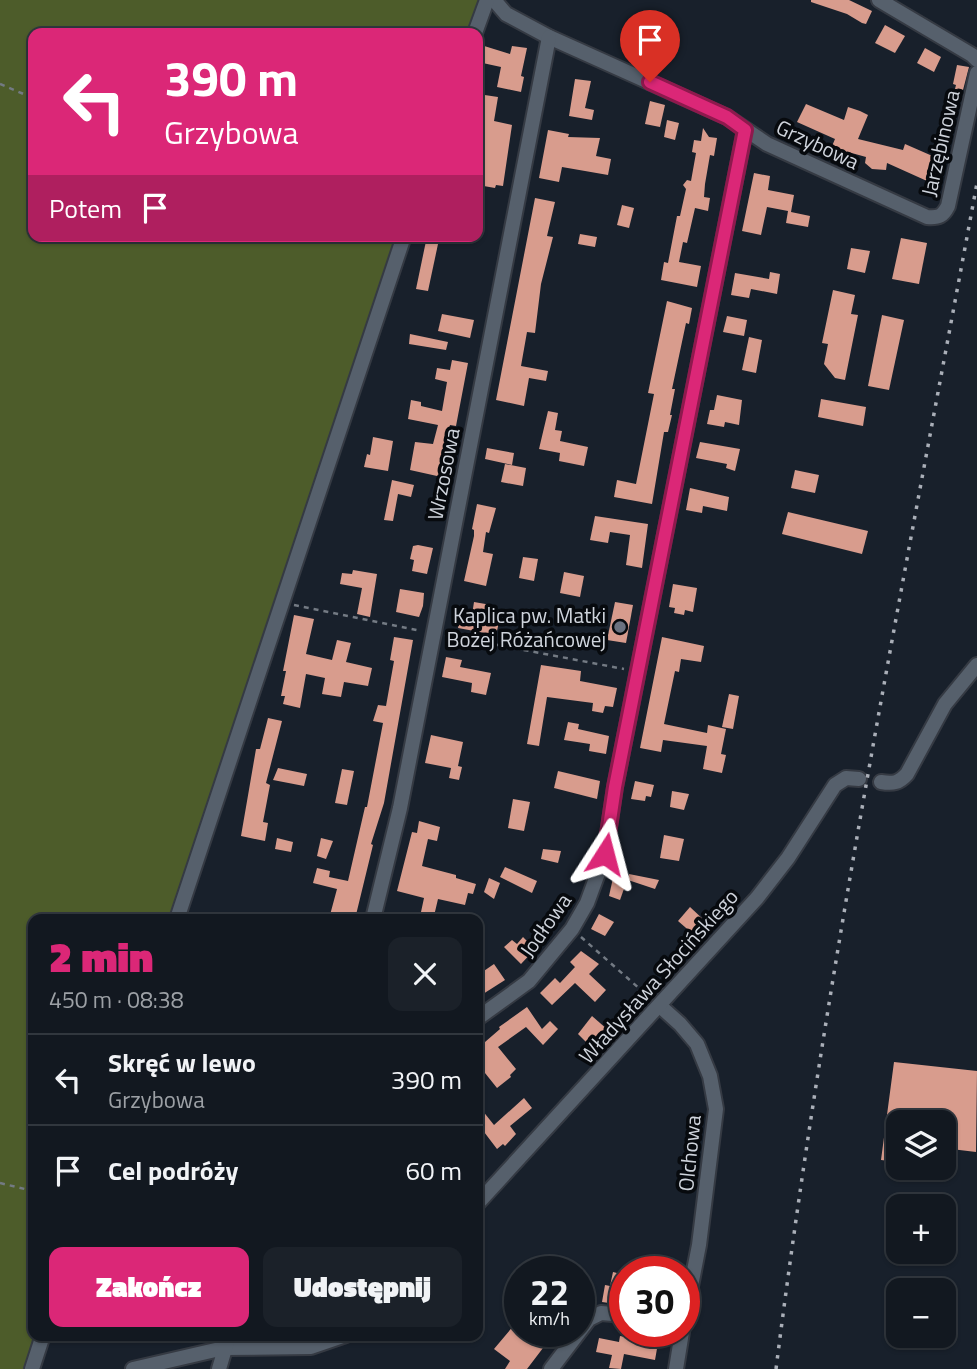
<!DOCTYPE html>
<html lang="pl">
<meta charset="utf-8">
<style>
:root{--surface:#121820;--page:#1b2129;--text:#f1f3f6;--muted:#9ca0a5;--line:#31373e;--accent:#db2777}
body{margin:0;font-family:"Titillium Web",sans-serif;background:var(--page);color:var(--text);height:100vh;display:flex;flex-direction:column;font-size:26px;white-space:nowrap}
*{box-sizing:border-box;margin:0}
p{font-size:23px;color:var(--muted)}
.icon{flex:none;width:38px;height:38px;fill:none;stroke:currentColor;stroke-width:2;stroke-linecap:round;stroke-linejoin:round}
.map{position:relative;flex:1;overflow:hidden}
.sheet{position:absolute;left:28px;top:914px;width:455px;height:427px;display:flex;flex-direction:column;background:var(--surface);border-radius:14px;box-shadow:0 2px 5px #0004,0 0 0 2px var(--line)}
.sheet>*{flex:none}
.guide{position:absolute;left:28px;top:28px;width:455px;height:214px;border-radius:14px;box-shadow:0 2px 5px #0004,0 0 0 2px var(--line);background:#db2777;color:#fff;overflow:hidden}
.buttons{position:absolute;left:886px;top:1110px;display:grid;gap:14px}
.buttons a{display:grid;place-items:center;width:70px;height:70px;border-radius:14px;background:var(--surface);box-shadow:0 2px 5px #0004,0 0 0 2px var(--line);font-size:35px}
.speed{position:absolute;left:504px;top:1256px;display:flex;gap:14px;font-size:35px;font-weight:700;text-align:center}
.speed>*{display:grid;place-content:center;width:91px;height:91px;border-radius:50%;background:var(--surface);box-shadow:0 2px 5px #0004,0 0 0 2px var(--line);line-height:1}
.speed small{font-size:18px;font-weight:400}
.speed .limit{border:10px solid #d22;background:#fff;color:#111}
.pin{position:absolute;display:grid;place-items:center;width:60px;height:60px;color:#fff;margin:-72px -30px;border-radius:50% 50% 50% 0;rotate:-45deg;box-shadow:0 0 7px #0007}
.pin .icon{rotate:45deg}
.me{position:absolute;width:77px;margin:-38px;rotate:9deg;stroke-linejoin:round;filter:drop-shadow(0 0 5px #0008)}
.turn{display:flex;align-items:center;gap:24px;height:147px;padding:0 21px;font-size:32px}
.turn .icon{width:91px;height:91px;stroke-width:2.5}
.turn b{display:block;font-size:49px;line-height:60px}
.then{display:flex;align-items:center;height:66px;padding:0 21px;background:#0003;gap:14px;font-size:26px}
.round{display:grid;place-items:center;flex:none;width:74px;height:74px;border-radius:14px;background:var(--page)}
.headline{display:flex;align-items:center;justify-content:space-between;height:119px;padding:0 21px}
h1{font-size:42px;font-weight:800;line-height:52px;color:var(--accent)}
.primary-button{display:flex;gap:14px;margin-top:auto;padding:14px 21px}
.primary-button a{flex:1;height:80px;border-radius:14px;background:var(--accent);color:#fff;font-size:28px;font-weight:800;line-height:80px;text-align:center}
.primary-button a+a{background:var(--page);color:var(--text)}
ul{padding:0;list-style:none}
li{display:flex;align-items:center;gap:21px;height:91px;padding:0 21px;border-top:2px solid var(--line)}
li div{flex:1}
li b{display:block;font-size:26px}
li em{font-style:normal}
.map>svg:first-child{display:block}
.forest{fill:#4d5c2a}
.building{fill:#d89c8d}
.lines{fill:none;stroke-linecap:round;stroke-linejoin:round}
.street-casing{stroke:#353a43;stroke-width:18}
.path{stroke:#737a83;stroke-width:2.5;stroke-dasharray:5 5;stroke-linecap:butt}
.street{stroke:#56606c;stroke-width:14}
.rail{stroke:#aaafb8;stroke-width:3.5;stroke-dasharray:3.5 7;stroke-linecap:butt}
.route-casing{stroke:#8e194d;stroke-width:18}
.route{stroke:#db2777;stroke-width:12}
.worship-dot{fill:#6b7280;stroke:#070a0e;stroke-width:2.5}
.labels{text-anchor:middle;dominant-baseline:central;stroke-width:7;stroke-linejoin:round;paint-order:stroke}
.street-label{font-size:21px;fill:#cfd4dc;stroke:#070a0e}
.poi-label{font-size:21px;fill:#cfd4dc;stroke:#070a0e;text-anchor:end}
</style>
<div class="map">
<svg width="977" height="1369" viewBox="0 0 977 1369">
<rect width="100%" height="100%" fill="#18202b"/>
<polygon class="forest" points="0,0 490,0 478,33 33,33 33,236 410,236 177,919 33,919 33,1335 35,1335 24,1369 0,1369"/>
<g class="building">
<polygon points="811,0 849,0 872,11 866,24 862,23 847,14 811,2"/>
<polygon points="885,25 905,36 895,53 875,43"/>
<polygon points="481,45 510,54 512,46 527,48 521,76 524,77 521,92 497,87 501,67 478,62"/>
<polygon points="925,48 941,57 934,72 917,63"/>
<polygon points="957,65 969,67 963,90 955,89 956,85 953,84"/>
<polygon points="575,79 591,81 585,108 594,110 592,120 569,116"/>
<polygon points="478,94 498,97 494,121 512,125 503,186 496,185 495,188 478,185 481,165 478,164"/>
<polygon points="650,101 665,105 660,127 645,124"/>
<polygon points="806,104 844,120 848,107 860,111 868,115 858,139 903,150 905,144 937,158 927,181 887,163 886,170 872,169 865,163 866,157 848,152 844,161 835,157 837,153 830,151 835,139 797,122"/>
<polygon points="667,120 679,123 675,140 664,137"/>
<polygon points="703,128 709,137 717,138 714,156 710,155 705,184 704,197 710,198 708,211 695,208 687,243 683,242 679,262 701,266 697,287 661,280 664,262 668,263 677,216 680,216 686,189 683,185 687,180 691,181 696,153 692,152 694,140 701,141"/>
<polygon points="548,130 569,134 568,137 600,138 596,156 611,159 608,175 562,167 559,182 539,178"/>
<polygon points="754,173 770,176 768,190 794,195 791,212 810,216 808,227 786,223 788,211 767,207 761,235 742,231"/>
<polygon points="535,198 555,202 547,236 553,237 541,284 535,333 527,332 521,366 548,371 546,381 529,378 524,406 496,400"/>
<polygon points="622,205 634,208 629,228 617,225"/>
<polygon points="580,234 597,237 595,247 578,244"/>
<polygon points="901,238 927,243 919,284 892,279"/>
<polygon points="426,241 438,244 428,291 416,289"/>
<polygon points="851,248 870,251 865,273 847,269"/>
<polygon points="770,272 780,274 777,294 751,289 749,298 731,295 735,273 769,279"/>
<polygon points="833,290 855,295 851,314 858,315 845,380 835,378 824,364 828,344 822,343"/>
<polygon points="667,301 692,308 689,324 686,323 672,389 675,389 670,415 672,415 668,432 664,432 652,504 614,497 617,480 636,484 654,394 648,393"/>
<polygon points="442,314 474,320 470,338 438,331"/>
<polygon points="882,315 904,320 889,390 868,386"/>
<polygon points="727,316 747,320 744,336 723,332"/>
<polygon points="410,334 448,342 446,350 409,344"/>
<polygon points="749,337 762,340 756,373 742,370"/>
<polygon points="452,360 468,363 456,426 450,425 443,454 445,454 444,458 450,459 446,478 410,470 415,442 433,444 438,425 408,419 411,400 421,402 421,406 442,411 447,382 435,379 437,368 450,370"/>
<polygon points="717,395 742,400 739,425 725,422 724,427 707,424 710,410 714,410"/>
<polygon points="821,399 866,407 863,426 818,417"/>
<polygon points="548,411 558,413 555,430 562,431 560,441 588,447 584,466 559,461 560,453 539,449"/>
<polygon points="373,437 393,441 388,471 364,467 367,454 370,455"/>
<polygon points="700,442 740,449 735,471 726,468 727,464 696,458"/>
<polygon points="487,448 514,453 512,465 485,459"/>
<polygon points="505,464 526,468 523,486 501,482"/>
<polygon points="795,470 819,475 815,493 791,488"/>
<polygon points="392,480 414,485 411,497 398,494 393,521 384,520"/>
<polygon points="690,488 729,497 727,511 703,506 702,513 686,510"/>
<polygon points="477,504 496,508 489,533 486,532 483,552 493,554 486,586 464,581 474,536 474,530 472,529"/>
<polygon points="788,512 868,531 862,554 782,534"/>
<polygon points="595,516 648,524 642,568 626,565 630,535 610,532 608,543 590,540"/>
<polygon points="418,545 433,548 427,574 412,571 414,560 410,559 413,546"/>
<polygon points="523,557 538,559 534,581 519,578"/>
<polygon points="353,570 377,574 370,617 357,614 362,588 340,584 342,573 352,574"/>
<polygon points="564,572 584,576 580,597 560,593"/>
<polygon points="673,584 697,588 693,612 685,610 684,615 674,613 675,608 669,607"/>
<polygon points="400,589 424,593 423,606 419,617 396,612"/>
<polygon points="474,602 497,606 495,617 500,618 496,635 458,628 461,613 472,615"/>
<polygon points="615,602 633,605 626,643 607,640"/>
<polygon points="294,615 314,619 306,654 332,660 337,640 351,643 346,662 372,668 368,686 344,682 341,697 322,694 325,678 306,674 300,708 283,704 285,696 281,696 286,671 283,671"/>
<polygon points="394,637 413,640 384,803 371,844 373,845 355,919 337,919 337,916 330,915 337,889 313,883 317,868 330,871 329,877 348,881 365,807 367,807 383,723 373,721 378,705 386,706 394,661 390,660"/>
<polygon points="662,637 704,646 701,662 681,659 679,672 675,671 664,724 707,733 708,725 726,729 721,754 726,755 722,773 703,769 707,746 663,740 661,752 640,748"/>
<polygon points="446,657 462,660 460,667 491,673 486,695 471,692 472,683 442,677"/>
<polygon points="541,665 581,671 580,681 617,688 613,707 605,706 603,713 592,711 593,703 547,697 539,746 527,744"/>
<polygon points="729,694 739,696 733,729 722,727"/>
<polygon points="268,718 282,721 266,783 270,785 263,822 268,823 265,841 241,836 256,749 260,749"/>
<polygon points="568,722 579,724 578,729 609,736 606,754 589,751 590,744 564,740"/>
<polygon points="431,735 463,742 458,766 462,767 459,780 449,778 451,768 425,763"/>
<polygon points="278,768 307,774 304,786 273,780"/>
<polygon points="342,769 354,771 347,805 335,803"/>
<polygon points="558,771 600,781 597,799 554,788"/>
<polygon points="635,781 654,785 651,797 646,796 645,801 631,799"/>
<polygon points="672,791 689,794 684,810 670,807"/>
<polygon points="513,799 530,802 524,831 508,828"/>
<polygon points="419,821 440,827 437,841 428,839 422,866 456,875 456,878 476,884 473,894 468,893 465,905 438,899 434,916 421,912 424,898 397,891 412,832 417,833"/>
<polygon points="664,835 684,839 679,861 660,858"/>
<polygon points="277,838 293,842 291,852 275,849"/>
<polygon points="321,838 333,841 326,859 317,856"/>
<polygon points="543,849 561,851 558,863 541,859"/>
<polygon points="505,867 537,881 532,893 500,877"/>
<polygon points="629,874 659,880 655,889 628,880"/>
<polygon points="489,878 500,883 494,899 484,892"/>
<polygon points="613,878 626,883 620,900 609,896"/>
<polygon points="690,907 705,921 693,934 678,921"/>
<polygon points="599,914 614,922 605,936 591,929"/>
<polygon points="523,937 535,949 521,964 504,947 512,940 517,944"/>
<polygon points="581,951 599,964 589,974 606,990 595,1002 575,983 552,1005 540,993 555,978 560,983 575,967 570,962"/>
<polygon points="494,964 505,980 483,994 478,986 478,975"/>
<polygon points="527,1007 542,1029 550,1021 558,1029 543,1045 526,1027 498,1047 516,1069 510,1075 511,1077 497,1088 481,1068 483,1067 478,1060 478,1032 485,1042 500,1029 499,1027"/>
<polygon points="592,1016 608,1030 591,1047 578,1034"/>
<polygon points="894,1062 977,1071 976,1152 943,1148 943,1122 898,1122 898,1162 881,1160"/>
<polygon points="524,1098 532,1108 510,1126 516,1134 505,1146 503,1144 497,1149 478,1124 478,1105 494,1125"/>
<polygon points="613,1272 625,1275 623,1305 602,1302 605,1285 610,1286"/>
<polygon points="520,1318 520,1332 543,1348 527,1369 505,1369 510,1361 494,1349"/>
<polygon points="620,1336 658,1343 655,1360 624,1354 621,1369 609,1368 612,1355 596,1352 599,1338 619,1342"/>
</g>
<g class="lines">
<defs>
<g id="street">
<path d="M494 0 506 14 549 37 727 117 767 144 927 217C939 218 943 216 948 206L977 73"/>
<polyline points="879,0 972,55 977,60"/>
<polyline points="475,33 487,0"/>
<path d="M881 782C893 784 899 783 907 774L945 704 977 665"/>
<polyline points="177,919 404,236"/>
<polyline points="373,919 400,808 549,37"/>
<polyline points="660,1006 680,1024 697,1044 710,1076 716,1109 699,1245 684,1322"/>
<polyline points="478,1018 529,981 572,929 587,903 605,854 615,787 745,130"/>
<polyline points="478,1203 757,898 788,858 835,785 846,778 859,779"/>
<polyline points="32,1369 43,1335"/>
<polyline points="133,1369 224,1348 311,1347 346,1335"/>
<polyline points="219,1369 229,1335"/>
<polyline points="551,1369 589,1319 601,1313 625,1315"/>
<polyline points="676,1369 682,1332"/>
</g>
</defs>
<use href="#street" class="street-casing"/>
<g class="path">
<polyline points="0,84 33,98"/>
<polyline points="294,605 421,631"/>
<polyline points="445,635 624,669"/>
<polyline points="581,937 649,997"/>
<polyline points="0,1183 33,1191"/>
</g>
<use href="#street" class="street"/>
<path class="rail" d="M776 1369C826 971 904 578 977 183"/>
</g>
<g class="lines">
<defs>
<polyline id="route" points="605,854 615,787 745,130 727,117 650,82"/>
</defs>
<use href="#route" class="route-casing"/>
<use href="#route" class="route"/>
</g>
<circle class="worship-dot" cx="620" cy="627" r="7"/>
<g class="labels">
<g class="street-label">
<text transform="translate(940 143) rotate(-77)">Jarzębinowa</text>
<text transform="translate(818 144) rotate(25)">Grzybowa</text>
<text transform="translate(443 474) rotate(-79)">Wrzosowa</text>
<text transform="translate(545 925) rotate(-55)">Jodłowa</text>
<text transform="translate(658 976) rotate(-48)">Władysława Słocińskiego</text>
<text transform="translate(689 1153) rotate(-84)">Olchowa</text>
</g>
<g class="poi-label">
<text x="606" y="615">Kaplica pw. Matki<tspan x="606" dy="24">Bożej Różańcowej</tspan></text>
</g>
</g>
</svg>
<div class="buttons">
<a><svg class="icon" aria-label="layers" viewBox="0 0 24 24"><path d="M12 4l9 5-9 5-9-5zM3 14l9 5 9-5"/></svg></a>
<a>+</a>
<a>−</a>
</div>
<div class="speed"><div>22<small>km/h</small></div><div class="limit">30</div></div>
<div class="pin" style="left:650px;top:82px;background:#d93025"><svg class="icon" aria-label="arrive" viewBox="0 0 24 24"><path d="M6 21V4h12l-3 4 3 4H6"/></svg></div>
<svg class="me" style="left:605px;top:854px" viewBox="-20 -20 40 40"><path d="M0-17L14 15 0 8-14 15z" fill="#db2777" stroke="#fff" stroke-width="4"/></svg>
<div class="guide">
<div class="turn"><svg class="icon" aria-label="left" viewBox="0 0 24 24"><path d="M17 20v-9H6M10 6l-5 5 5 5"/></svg><div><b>390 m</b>Grzybowa</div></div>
<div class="then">Potem<svg class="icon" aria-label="arrive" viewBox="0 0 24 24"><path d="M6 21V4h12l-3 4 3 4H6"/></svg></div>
</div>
<section class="sheet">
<div class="headline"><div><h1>2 min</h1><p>450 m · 08:38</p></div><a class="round"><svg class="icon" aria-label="close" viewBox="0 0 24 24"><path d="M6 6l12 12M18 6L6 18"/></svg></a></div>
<ul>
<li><svg class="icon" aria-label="left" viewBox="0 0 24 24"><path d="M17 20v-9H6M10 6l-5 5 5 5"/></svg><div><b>Skręć w lewo</b><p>Grzybowa</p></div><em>390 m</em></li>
<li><svg class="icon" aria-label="arrive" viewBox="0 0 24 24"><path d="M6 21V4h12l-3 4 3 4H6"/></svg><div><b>Cel podróży</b></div><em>60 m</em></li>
</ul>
<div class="primary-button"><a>Zakończ</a><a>Udostępnij</a></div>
</section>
</div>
